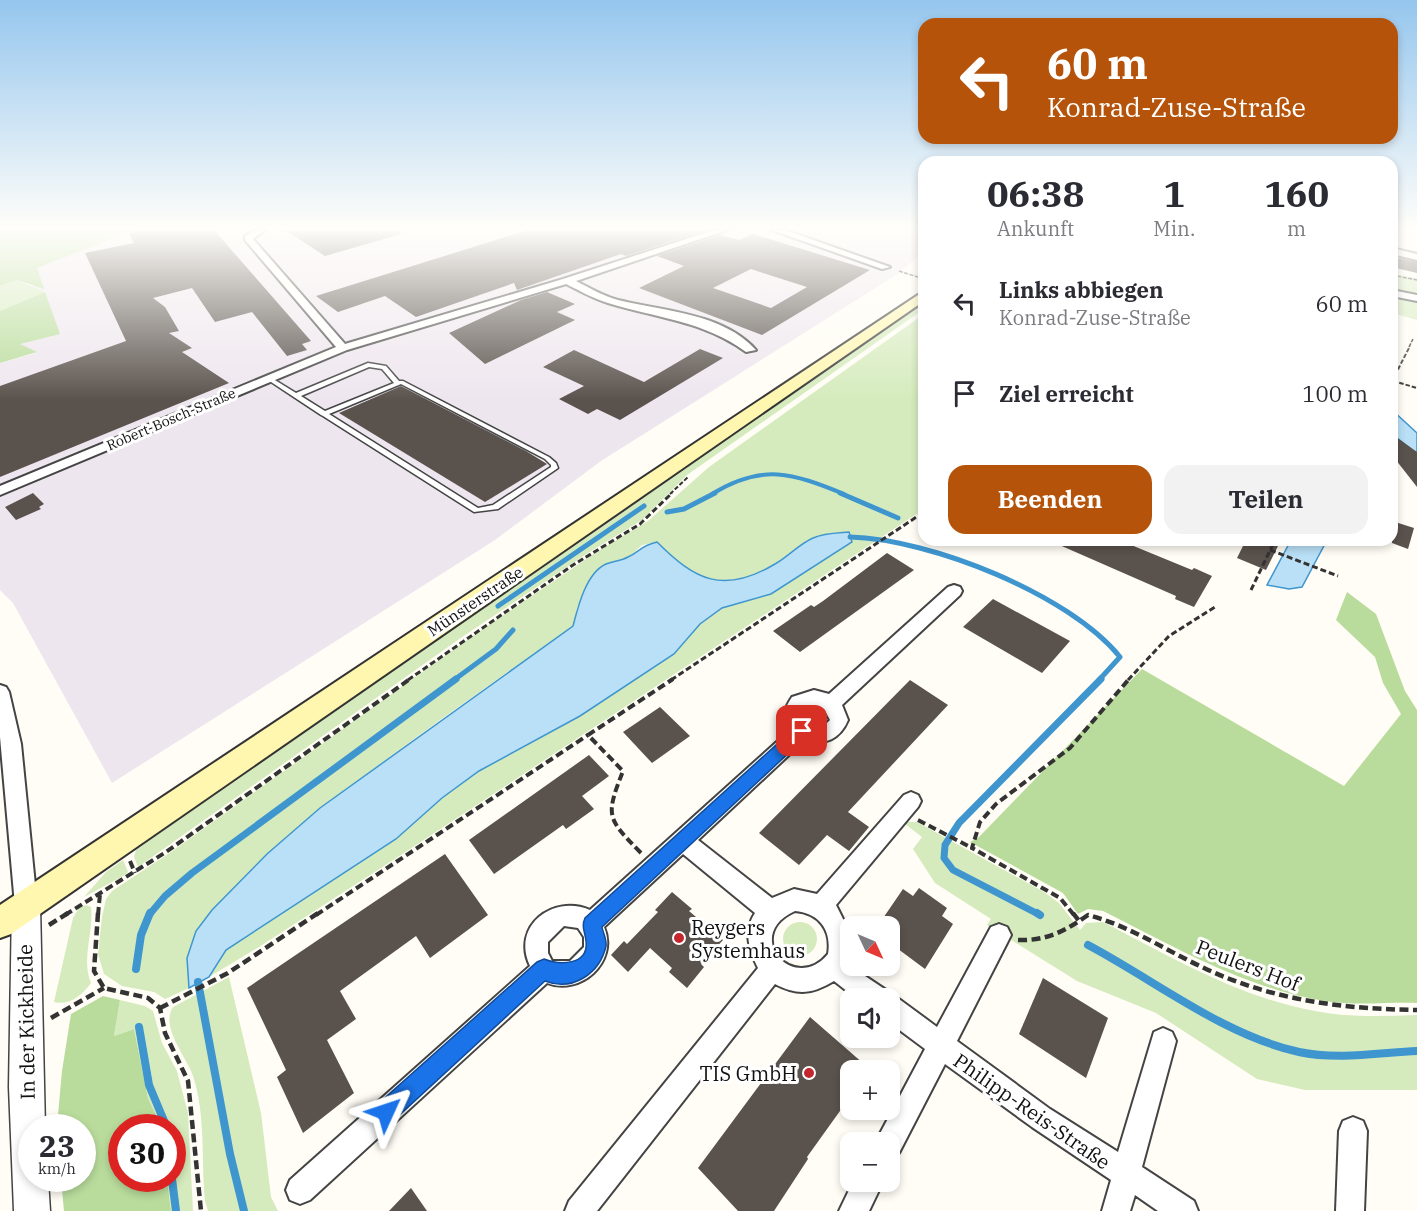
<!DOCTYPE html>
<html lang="de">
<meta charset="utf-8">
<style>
:root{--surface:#fff;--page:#f2f2f3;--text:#2b2b33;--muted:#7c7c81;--accent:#b45309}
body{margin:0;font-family:"IBM Plex Serif",serif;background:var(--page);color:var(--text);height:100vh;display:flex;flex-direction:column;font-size:22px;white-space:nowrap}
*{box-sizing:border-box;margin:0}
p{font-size:20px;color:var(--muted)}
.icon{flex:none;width:33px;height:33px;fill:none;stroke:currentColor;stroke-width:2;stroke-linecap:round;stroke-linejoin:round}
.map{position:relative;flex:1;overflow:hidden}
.details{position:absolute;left:918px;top:156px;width:480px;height:390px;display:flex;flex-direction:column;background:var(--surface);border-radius:18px;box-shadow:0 3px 9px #0003}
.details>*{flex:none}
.guide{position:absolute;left:918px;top:18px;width:480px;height:126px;border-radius:18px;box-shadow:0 3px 9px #0003;background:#b45309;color:#fff;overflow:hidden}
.needle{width:39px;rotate:134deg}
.fabs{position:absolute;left:840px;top:916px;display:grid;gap:12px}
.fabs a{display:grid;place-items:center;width:60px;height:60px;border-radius:12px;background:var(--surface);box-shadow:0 3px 9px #0003;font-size:30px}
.speed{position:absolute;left:18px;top:1114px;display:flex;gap:12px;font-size:30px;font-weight:700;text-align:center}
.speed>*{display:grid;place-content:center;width:78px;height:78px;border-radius:50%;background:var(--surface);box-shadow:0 3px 9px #0003;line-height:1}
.speed small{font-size:15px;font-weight:400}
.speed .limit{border:9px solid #d22;background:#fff;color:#111}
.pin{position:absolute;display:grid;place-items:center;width:51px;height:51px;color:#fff;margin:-26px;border-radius:12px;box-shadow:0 3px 9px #0006}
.me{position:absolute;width:66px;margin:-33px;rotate:48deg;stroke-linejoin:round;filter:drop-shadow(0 0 4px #0008)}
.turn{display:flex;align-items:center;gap:21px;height:126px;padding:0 30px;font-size:27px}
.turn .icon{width:78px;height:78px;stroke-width:2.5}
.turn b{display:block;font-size:42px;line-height:51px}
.eta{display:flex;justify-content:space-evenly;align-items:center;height:102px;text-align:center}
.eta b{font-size:36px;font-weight:700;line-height:42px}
.action{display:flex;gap:12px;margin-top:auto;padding:12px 30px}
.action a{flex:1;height:69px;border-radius:18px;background:var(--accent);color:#fff;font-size:24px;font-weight:700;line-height:69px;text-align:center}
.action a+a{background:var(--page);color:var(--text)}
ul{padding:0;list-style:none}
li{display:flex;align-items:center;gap:18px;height:90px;padding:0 30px}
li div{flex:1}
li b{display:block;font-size:22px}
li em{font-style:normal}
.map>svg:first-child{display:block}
.industrial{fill:#eee6ef}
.green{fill:#d5ebbd}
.forest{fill:#b9dc9c}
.water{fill:#b9e0f7;stroke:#3f96cf;stroke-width:1.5}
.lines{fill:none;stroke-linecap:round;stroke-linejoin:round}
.stream-far3{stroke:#3f96cf;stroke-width:4}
.stream-far2{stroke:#3f96cf;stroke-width:5}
.stream-far1{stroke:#3f96cf;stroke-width:7}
.stream{stroke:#3f96cf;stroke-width:8}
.building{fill:#5a524d;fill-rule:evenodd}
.service-casing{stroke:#444;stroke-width:3}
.minor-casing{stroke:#444;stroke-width:4}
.tertiary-casing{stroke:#444;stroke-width:3}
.secondary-casing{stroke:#333;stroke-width:4}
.path-far4{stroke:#333;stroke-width:1.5;stroke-dasharray:4 1.5;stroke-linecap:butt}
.path-far3{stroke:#333;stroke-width:2;stroke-dasharray:4.5 2;stroke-linecap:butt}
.path-far2{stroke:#333;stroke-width:3;stroke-dasharray:6 3;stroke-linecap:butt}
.path-far1{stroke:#333;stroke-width:4;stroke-dasharray:8 4;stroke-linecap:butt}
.path{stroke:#333;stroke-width:4.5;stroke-dasharray:9 4.5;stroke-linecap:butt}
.service{fill:#fff;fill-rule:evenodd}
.minor{fill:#fff;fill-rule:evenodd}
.tertiary{fill:#fff;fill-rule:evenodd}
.secondary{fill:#fff6b0;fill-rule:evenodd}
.route{fill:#1a73e8;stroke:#114b97;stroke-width:1.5}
.poi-dot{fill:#c4262e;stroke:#fff;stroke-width:2}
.labels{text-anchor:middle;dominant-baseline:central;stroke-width:6;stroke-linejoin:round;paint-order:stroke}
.far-street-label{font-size:14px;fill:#111;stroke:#fff}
.street-label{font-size:16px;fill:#111;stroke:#fff}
.near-poi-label{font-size:20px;fill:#111;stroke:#fff;text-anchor:start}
.near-street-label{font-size:20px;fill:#111;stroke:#fff}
</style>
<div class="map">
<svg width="1417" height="1211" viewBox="0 0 1417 1211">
<rect width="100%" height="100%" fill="#fffdf5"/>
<polygon class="industrial" points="135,230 924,230 924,251 899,273 601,461 495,540 112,783 13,603 0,590 0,363 36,353 19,344 36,268"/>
<g class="green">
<polygon points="1392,274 1417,278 1417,320 1392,313"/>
<polygon points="17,280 45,292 0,311 0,286"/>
<polygon points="924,301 924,309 687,475 642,520 588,553 462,637 138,867 134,857 136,850 447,630"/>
<path d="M924 314V509L404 853 259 947 209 977 226 950 396 839 442 798 479 771 674 654 700 624 722 608 771 594 851 542 849 532C836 533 824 533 812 538 799 544 787 557 774 564 723 595 695 580 657 542L642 545 577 607 574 625 440 720 320 808 287 836 249 874 187 958 189 988 165 999 154 992 122 986 104 974 98 954 102 917 106 899 112 891 171 852 467 640 595 553 648 521 709 467Z"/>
<path d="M906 822H917L1044 892 1059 903 1080 930 1086 923 1103 922C1177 960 1250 1004 1334 1014 1362 1017 1389 1016 1417 1015V1090H1305L1257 1079 1156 1013 1077 981 987 925 991 919 935 883 913 849 922 837 905 824Z"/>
<polygon points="123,860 128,872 125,875 84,897 106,872"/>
<path d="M86 905 91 907C94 932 81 959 91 983 82 995 70 1006 54 1002L73 918 79 908Z"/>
<circle cx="800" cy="939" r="17"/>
<path d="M229 977 261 1113 271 1197 278 1211H208L205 1201C201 1159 206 1116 193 1076 186 1056 160 1027 173 1007Z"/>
<polygon points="120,1000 145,1006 153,1011 162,1043 177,1071 188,1113 193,1211 171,1211 167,1179 172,1179 172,1128 162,1128 148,1098 134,1029 114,1036"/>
</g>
<g class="forest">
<polygon points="0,230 135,230 37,268 44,289 17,280 0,286"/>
<polygon points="45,292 60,334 20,344 37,352 0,363 0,311"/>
<path d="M1347 592 1376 614 1405 691 1417 710V1003C1387 1002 1355 1006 1325 1001 1244 988 1175 947 1103 911L1088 909 1078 914 1063 893 970 842 978 838 1142 669 1344 786 1401 714 1383 683 1375 657 1336 620Z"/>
<polygon points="103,996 120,1000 114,1036 134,1029 148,1098 162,1128 122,1128 122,1179 167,1179 171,1211 64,1211 61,1179 82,1179 82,1128 58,1128 57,1126 62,1071 71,1014"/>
</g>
<g class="water">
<polygon points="1392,410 1417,433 1417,454 1392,434 1392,429 1395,428 1392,426"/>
<path d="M849 532 852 542 771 594 722 608 700 624 674 654 580 716 479 771 442 798 396 839 226 950 209 977 189 988 187 958 196 931 212 910 267 854 320 808 573 626C578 607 586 573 606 564 613 561 621 561 628 557 641 551 640 546 657 542 695 580 723 595 775 564 788 557 799 544 813 538 824 533 837 533 849 532Z"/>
<polygon points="1291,540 1327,540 1302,587 1289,589 1267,585"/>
</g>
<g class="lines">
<path class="stream-far3" d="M712 494C763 463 792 473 844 494"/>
<g class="stream-far2">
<polyline points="840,493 898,518"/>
<polyline points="667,512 684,509 715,493"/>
<polyline points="921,525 924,526"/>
<path d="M850 537C930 539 1069 594 1120 657L1099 680"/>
<polyline points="498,606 644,506"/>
<polyline points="454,680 496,649 513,630"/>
</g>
<g class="stream-far1">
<polyline points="149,915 165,896 192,873 456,679"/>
<polyline points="1040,915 953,870 944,858 945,845 959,823 1101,679"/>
</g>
<g class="stream">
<polyline points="1037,913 1040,915"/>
<path d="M1088 945C1156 981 1223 1035 1299 1052 1337 1060 1378 1053 1417 1051"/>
<polyline points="136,969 141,935 150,913"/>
<polyline points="198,982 230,1154 244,1211"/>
<polyline points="139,1027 149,1085 167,1128"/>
<polyline points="172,1179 176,1211"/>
</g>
</g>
<g class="building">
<polygon points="139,230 214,230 311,341 302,344 307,350 287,356 252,312 215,322 192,288 153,298 165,307 179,331 169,333 192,348 182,352 229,383 0,477 0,386 126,341 85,253 134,243 129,234"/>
<polygon points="285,230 400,230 401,234 325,256"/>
<polygon points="528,230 706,230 626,256 621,254 517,290 514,283 416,317 385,296 338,312 316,296"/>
<path d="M753 234 870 270 762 335 639 288 684 266 657 256 720 235 739 240ZM751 269 763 273 807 287 771 308 713 288Z"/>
<polygon points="1399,258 1417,262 1417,273 1392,267"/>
<polygon points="547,292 575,304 557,312 575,320 485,364 449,333 521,300"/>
<polygon points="700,349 723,358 620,420 597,409 588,414 559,399 584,386 543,367 574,350 644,382"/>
<polygon points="401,386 526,451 547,464 485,502 339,413"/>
<polygon points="1392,434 1417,452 1417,487 1392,455"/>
<polygon points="33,493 44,504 39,507 41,509 16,520 5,507"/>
<polygon points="1392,521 1414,528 1408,549 1392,543"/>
<polygon points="1048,540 1119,540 1192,570 1194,568 1212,576 1194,607 1175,599 1176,596"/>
<polygon points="1246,540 1281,540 1266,570 1237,558"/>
<polygon points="887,553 914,570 800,652 773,631 811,605 814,607 823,601"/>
<polygon points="993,599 1070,641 1042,673 963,627"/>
<polygon points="910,680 948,705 848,812 869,827 849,851 827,835 799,865 759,833"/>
<polygon points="660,707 690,736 652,763 623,732"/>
<polygon points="589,755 609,776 582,796 594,809 566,829 563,825 494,874 469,840"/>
<polygon points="445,854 488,915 430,958 416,936 340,991 356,1019 327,1040 354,1093 303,1133 277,1077 286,1070 247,988"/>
<polygon points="919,888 947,908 942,916 953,924 925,969 890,943 890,927 877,927 903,889 913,896"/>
<polygon points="672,892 692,909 689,911 723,940 701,964 704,967 687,988 669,972 672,968 650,948 628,972 611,955 624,941 627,944 658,912 655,910"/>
<polygon points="1043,978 1108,1018 1086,1078 1019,1034"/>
<polygon points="810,1017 872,1071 850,1071 850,1097 807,1157 808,1159 774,1211 738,1211 698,1168"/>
<polygon points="411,1188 427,1211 389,1211"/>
</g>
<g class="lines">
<defs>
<path id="service" d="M368 363 386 366 399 381H403L549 457 556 463 558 468 498 509 474 512 323 416 321 415 265 378 270 377 296 393ZM369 367 382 369 394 383 325 411 301 396ZM401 384 545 459 551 465V467L493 505 478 508 329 414Z"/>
<g id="minor">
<path d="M255 230H265L253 239 345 344 563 279 714 230H727L576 281C590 288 603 296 618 300 663 311 723 313 756 350L746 352C704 321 657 318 608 303 594 299 580 291 566 284L347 350 0 495V486L336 347 245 240V236Z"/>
<polygon points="772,230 785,230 890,267 882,269"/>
<polygon points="1392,248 1417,254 1417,260 1392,254"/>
<polygon points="1392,290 1417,295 1417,301 1392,296"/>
<path d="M954 585 960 587 962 591 960 595 842 705 848 720C840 739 825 746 805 740L698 840 772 898 794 889 817 894 904 795 911 792 918 795 921 801 918 807 836 905 850 933 848 962 850 966 886 990 888 996 899 999 937 1027 991 927 999 924 1007 927 1011 935 1007 943 957 1041 1050 1109 1118 1152 1154 1032 1163 1028 1172 1032 1176 1041 1142 1167 1194 1201 1198 1211H1158L1135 1195 1130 1211H1102L1111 1180 1032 1127 945 1064 899 1153 890 1156V1143H875L925 1049 890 1023V999H857L834 981C812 994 798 996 775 984L597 1211H565L569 1201 758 968C749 950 743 931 755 913L683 854 604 927C619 962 580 996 547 983L310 1200 300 1204 290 1200 286 1190 290 1180 530 966C511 926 553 894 590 910L790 730C781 718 784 709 792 697L814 690 829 694 948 587ZM809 705 824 709 830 720 826 724 809 725 803 717V710ZM795 911C819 913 832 930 828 954 794 995 741 935 795 911ZM564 926 578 928 584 937V947L570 961H552L548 953V942Z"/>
<polygon points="0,685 6,687 9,692 21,744 37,905 34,913 26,916 18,913 15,905 0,737"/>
<polygon points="1353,1117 1363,1121 1367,1131 1364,1211 1336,1211 1339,1131 1343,1121"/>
<polygon points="853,1182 883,1182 869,1211 839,1211"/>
</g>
<polygon id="tertiary" points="26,891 36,895 40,905 45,1128 32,1128 32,1179 48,1179 50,1211 14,1211 9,1087 12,905 16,895"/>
<polygon id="secondary" points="924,291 924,301 11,934 0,938 0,905"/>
</defs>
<use href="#service" class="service-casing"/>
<use href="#minor" class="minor-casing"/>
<use href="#tertiary" class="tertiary-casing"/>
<use href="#secondary" class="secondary-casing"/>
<g class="path-far4">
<polyline points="899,271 924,279"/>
<polyline points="1392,275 1417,280"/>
<polyline points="1409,347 1413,339"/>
</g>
<g class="path-far3">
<polyline points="1392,381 1410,346"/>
<polyline points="1393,381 1417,388"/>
<polyline points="670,494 688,477"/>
</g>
<g class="path-far2">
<polyline points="1270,550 1338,576"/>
<polyline points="1251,590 1275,540"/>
<polyline points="408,680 573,565 640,524 672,493"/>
<polyline points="671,680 924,512"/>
<polyline points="1128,680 1169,636 1215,607"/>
</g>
<g class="path-far1">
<polyline points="918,820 972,848"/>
<path d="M641 853C607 818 605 817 623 771L588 735 673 679"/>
<polyline points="130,861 135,873"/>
<polyline points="65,915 166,852 410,679"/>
<polyline points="98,915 100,894"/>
<polyline points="316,915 588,735"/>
<polyline points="1074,915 1060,898 972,848 980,822 996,804 1070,748 1129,679"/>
</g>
<g class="path">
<polyline points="98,913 94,971 104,988 148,998 160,1008 165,1033 188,1081 201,1211"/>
<polyline points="1073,913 1079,921"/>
<polyline points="49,925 68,913"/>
<path d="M1018 940C1047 941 1065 931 1088 915 1130 926 1165 950 1204 968 1272 1000 1342 1009 1417 1010"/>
<polyline points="160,1008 228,973 318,913"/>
<polyline points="51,1018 104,988"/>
</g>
<use href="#service" class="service"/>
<use href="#minor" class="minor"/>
<use href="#tertiary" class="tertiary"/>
<use href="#secondary" class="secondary"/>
</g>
<linearGradient id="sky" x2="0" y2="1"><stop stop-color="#95c6ee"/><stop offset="0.57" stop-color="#fffefa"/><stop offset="1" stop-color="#fffefa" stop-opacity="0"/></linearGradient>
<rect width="1417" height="400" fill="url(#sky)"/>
<path class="route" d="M802 724 808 726 810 731 808 735 602 927C603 933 607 940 606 946 600 973 573 992 545 981L394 1120 386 1123 378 1120 375 1112 378 1104 537 962 544 959C559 965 589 966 586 941 585 931 581 927 585 918L797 726Z"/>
<g class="poi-dot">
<circle cx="679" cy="938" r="6"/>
<circle cx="809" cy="1073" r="6"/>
</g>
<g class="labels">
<g class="far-street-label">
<text transform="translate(171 419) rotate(-23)">Robert-Bosch-Straße</text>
</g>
<g class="street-label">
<text transform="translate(475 601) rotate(-34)">Münsterstraße</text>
</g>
<g class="near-poi-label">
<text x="691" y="927">Reygers<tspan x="691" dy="23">Systemhaus</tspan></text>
<text x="797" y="1073" text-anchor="end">TIS GmbH</text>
</g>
<g class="near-street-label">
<text transform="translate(1248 965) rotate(21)">Peulers Hof</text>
<text transform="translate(26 1022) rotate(-91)">In der Kickheide</text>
<text transform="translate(1032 1111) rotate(35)">Philipp-Reis-Straße</text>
</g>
</g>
</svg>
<div class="fabs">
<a><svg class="needle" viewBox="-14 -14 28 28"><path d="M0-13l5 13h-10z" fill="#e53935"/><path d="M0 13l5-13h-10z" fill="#7c7c81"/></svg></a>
<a><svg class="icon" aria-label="sound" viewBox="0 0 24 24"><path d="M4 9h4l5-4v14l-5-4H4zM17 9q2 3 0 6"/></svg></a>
<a>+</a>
<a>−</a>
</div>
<div class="speed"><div>23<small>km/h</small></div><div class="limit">30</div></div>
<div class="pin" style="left:802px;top:731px;background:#d93025"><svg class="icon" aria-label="arrive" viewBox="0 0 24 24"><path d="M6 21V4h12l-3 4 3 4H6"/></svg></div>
<svg class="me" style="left:386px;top:1112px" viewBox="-20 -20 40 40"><path d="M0-17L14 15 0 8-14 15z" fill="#1a73e8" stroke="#fff" stroke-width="4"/></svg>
<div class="guide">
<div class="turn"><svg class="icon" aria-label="left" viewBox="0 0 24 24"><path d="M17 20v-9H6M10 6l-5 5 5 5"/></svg><div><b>60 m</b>Konrad-Zuse-Straße</div></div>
</div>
<section class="details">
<div class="eta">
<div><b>06:38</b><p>Ankunft</p></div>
<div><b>1</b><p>Min.</p></div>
<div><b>160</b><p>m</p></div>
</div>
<ul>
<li><svg class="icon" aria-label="left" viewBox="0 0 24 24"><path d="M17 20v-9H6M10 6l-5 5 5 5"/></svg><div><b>Links abbiegen</b><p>Konrad-Zuse-Straße</p></div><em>60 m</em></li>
<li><svg class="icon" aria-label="arrive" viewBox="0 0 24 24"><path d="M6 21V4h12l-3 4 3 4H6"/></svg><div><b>Ziel erreicht</b></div><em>100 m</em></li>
</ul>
<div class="action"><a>Beenden</a><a>Teilen</a></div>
</section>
</div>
